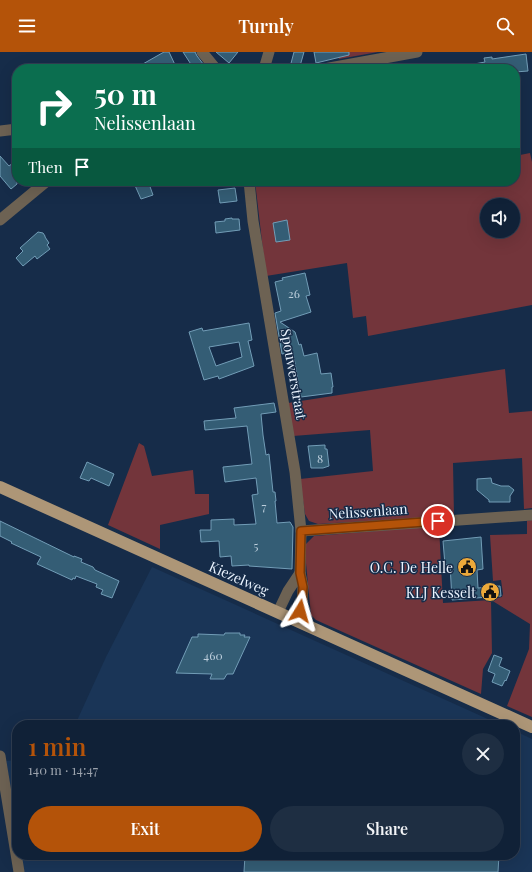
<!DOCTYPE html>
<meta charset="utf-8">
<style>
:root{--surface:#102137;--page:#1e2e42;--text:#f1f3f6;--muted:#9ca3ad;--line:#303e52;--accent:#b45309}
body{margin:0;font-family:"Playfair Display",serif;background:var(--page);color:var(--text);height:100vh;display:flex;flex-direction:column;font-size:15px;white-space:nowrap}
*{box-sizing:border-box;margin:0}
p{font-size:13px;color:var(--muted)}
.icon{flex:none;width:22px;height:22px;fill:none;stroke:currentColor;stroke-width:2;stroke-linecap:round;stroke-linejoin:round}
.map{position:relative;flex:1;overflow:hidden}
.side{position:absolute;left:12px;top:668px;width:508px;height:140px;display:flex;flex-direction:column;background:var(--surface);border-radius:16px;box-shadow:0 4px 16px #0002,0 0 0 1px var(--line)}
.side>*{flex:none}
.hud{position:absolute;left:12px;top:12px;width:508px;height:122px;border-radius:16px;box-shadow:0 4px 16px #0002,0 0 0 1px var(--line);background:#0b6e4f;color:#fff;overflow:hidden}
.controls{position:absolute;left:480px;top:146px;display:grid;gap:8px}
.controls a{display:grid;place-items:center;width:40px;height:40px;border-radius:50%;background:var(--surface);box-shadow:0 4px 16px #0002,0 0 0 1px var(--line);font-size:20px}
.pin{position:absolute;display:grid;place-items:center;width:34px;height:34px;color:#fff;margin:-17px;border:2px solid #fff;border-radius:50%;box-shadow:0 1px 4px #0007}
.me{position:absolute;width:44px;margin:-22px;rotate:8deg;stroke-linejoin:round;filter:drop-shadow(0 0 3px #0008)}
.turn{display:flex;align-items:center;gap:14px;height:84px;padding:0 16px;font-size:18px}
.turn .icon{width:52px;height:52px;stroke-width:2.5}
.turn b{display:block;font-size:28px;line-height:34px}
.then{display:flex;align-items:center;height:38px;padding:0 16px;background:#0003;gap:8px;font-size:15px}
.round{display:grid;place-items:center;flex:none;width:42px;height:42px;border-radius:21px;background:var(--page)}
.summary{display:flex;align-items:center;justify-content:space-between;height:68px;padding:0 16px}
h1{font-size:24px;font-weight:600;line-height:30px;color:var(--accent)}
.button{display:flex;gap:8px;margin-top:auto;padding:8px 16px}
.button a{flex:1;height:46px;border-radius:24px;background:var(--accent);color:#fff;font-size:16px;font-weight:600;line-height:46px;text-align:center}
.button a+a{background:var(--page);color:var(--text)}
header{display:flex;justify-content:space-between;align-items:center;height:52px;padding:0 16px;background:var(--accent);color:#fff;font-size:18px;font-weight:600}
.map>svg:first-child{display:block}
.built{fill:#1a3557}
.green{fill:#73353b;fill-rule:evenodd}
.building{fill:#345d75;stroke:#729db7;fill-rule:evenodd}
.lines{fill:none;stroke-linecap:round;stroke-linejoin:round}
.minor{stroke:#6d6253;stroke-width:11}
.major{stroke:#ad9677;stroke-width:12}
.route-casing{stroke:#753606;stroke-width:10}
.route{stroke:#b45309;stroke-width:7}
.labels{text-anchor:middle;dominant-baseline:central;stroke-width:3;stroke-linejoin:round;paint-order:stroke}
.number-label{font-size:12px;fill:#bccedc}
.street-label{font-size:14px;fill:#eaf3fe;stroke:#162c49}
.poi-label{font-size:14px;fill:#eaf3fe;stroke:#162c49;text-anchor:end}
</style>
<header><svg class="icon" aria-label="menu" viewBox="0 0 24 24"><path d="M4 6h16M4 12h16M4 18h16"/></svg>Turnly<svg class="icon" aria-label="search" viewBox="0 0 24 24"><circle cx="10" cy="10" r="6"/><path d="M15 15l6 6"/></svg></header>
<div class="map">
<svg width="532" height="820" viewBox="0 0 532 820">
<rect width="100%" height="100%" fill="#162c49"/>
<g class="built">
<polygon points="152,515 501,673 75,673 106,605"/>
<polygon points="515,679 532,687 532,820 24,820 21,803 515,803"/>
<polygon points="17,708 17,778 6,709"/>
</g>
<g class="green">
<polygon points="336,0 378,0 339,7"/>
<path d="M530 101 532 110V253L368 284 366 264 353 266 347 211 266 224 255 129H515V104ZM487 153H513V179H487Z"/>
<polygon points="505,317 509,361 532,359 532,456 524,457 522,406 453,411 454,464 318,472 309,469 305,462 300,427 373,419 370,378 293,384 288,351"/>
<polygon points="139,391 144,394 152,424 193,418 195,442 209,442 209,462 160,473 160,497 108,473"/>
<polygon points="532,468 532,665 507,654 529,597 530,572 491,548 492,601 483,617 481,642 316,568 311,563 305,501 306,492 314,484 439,474 443,551 491,548 502,545 503,542 501,528 493,529 490,483 527,482 527,469"/>
</g>
<g class="building">
<polygon points="164,0 169,0 177,17 134,17"/>
<polygon points="183,0 195,0 197,4 207,17 194,17"/>
<polygon points="216,0 238,0 229,11"/>
<polygon points="294,0 304,0 300,14 290,15"/>
<polygon points="314,0 349,0 349,3 316,11"/>
<polygon points="526,2 528,19 515,20 515,17 469,17 469,13 485,10 484,6 492,5 492,7"/>
<polygon points="0,104 9,114 17,108 17,132 11,137 0,124"/>
<polygon points="133,129 148,129 153,143 141,147"/>
<polygon points="235,136 237,149 220,151 218,138"/>
<polygon points="232,166 232,167 239,167 240,178 216,181 215,170 225,169 225,167"/>
<polygon points="287,168 290,188 276,190 273,171"/>
<polygon points="38,180 43,181 45,184 45,185 49,191 47,193 50,197 37,207 35,204 23,214 16,206 23,199 20,196"/>
<polygon points="305,221 310,243 306,244 311,260 280,270 295,280 299,293 301,292 304,304 317,301 321,322 331,321 333,335 332,335 332,341 301,345 293,300 282,302 275,261 281,259 275,230 283,228 282,226"/>
<path d="M249 271 252 288 248 289 254 314 219 327 218 324 204 328 189 280 202 276 203 279ZM239 290 242 305 216 314 209 295Z"/>
<polygon points="274,351 276,360 261,362 263,383 266,403 269,402 273,440 275,440 276,449 275,449 277,471 290,470 293,475 292,517 249,514 249,513 232,514 231,504 220,505 219,489 201,490 200,478 211,478 211,468 234,467 234,473 256,472 252,443 258,442 256,426 225,430 223,415 252,412 247,374 205,378 204,369 236,366 234,356"/>
<polygon points="325,393 325,397 327,397 329,414 323,416 311,416 308,394"/>
<polygon points="87,410 114,422 109,434 91,426 89,429 80,426"/>
<polygon points="491,426 492,431 501,434 509,434 514,438 510,444 510,450 489,450 489,448 477,438 477,427"/>
<polygon points="0,469 74,505 74,504 82,507 81,510 93,515 95,518 119,529 112,546 101,542 103,538 96,535 97,532 76,524 75,527 73,526 72,528 37,512 41,505 11,491 12,490 0,484"/>
<polygon points="481,485 483,517 477,518 478,536 500,534 501,544 452,548 450,512 445,513 443,489"/>
<polygon points="225,581 240,581 240,583 245,583 244,585 250,585 233,622 227,622 224,627 210,627 212,622 176,621 192,585 198,585 198,582 224,583"/>
<polygon points="494,603 502,606 499,614 510,619 506,629 505,628 502,634 492,630 495,622 488,619"/>
<polygon points="245,803 499,803 498,820 244,820"/>
</g>
<g class="lines">
<g class="minor">
<polyline points="202,0 216,17"/>
<polyline points="264,17 269,0"/>
<polyline points="324,17 417,0"/>
<polyline points="0,79 17,77"/>
<polyline points="249,129 253,169 295,420 301,479 300,521 303,535 302,550 298,569"/>
<polyline points="0,168 47,129"/>
<polyline points="301,479 532,463"/>
<polyline points="278,560 288,539 300,521"/>
<polyline points="0,704 19,820"/>
</g>
<polyline class="major" points="0,435 532,675"/>
</g>
<g class="lines">
<defs>
<polyline id="route" points="300,559 302,550 303,535 300,521 301,479 438,469"/>
</defs>
<use href="#route" class="route-casing"/>
<use href="#route" class="route"/>
</g>
<defs>
<symbol id="civic-disc" viewBox="-11 -11 22 22"><circle r="9.5" fill="#eca93a" stroke="#162c49"/><path d="M-.6-6.5H3V-4.5H.6V-3L4-1V1h2V6H-6V1h2V-1L-.6-3ZM-1.2 2.5V6h2.4V2.5Z" fill="#111"/></symbol>
</defs>
<g fill-rule="evenodd">
<use href="#civic-disc" x="456" y="504" width="22" height="22"/>
<use href="#civic-disc" x="479" y="529" width="22" height="22"/>
</g>
<g class="labels">
<g class="number-label">
<text x="294" y="241">26</text>
<text x="320" y="406">8</text>
<text x="264" y="454">7</text>
<text x="256" y="493">5</text>
<text x="213" y="603">460</text>
</g>
<g class="street-label">
<text transform="translate(294 322) rotate(80)">Spouwerstraat</text>
<text transform="translate(368 459) rotate(-4)">Nelissenlaan</text>
<text transform="translate(239 526) rotate(24)">Kiezelweg</text>
</g>
<g class="poi-label">
<text x="453" y="515">O.C. De Helle</text>
<text x="476" y="540">KLJ Kesselt</text>
</g>
</g>
</svg>
<div class="controls">
<a><svg class="icon" aria-label="sound" viewBox="0 0 24 24"><path d="M4 9h4l5-4v14l-5-4H4zM17 9q2 3 0 6"/></svg></a>
</div>
<div class="pin" style="left:438px;top:469px;background:#d93025"><svg class="icon" aria-label="arrive" viewBox="0 0 24 24"><path d="M6 21V4h12l-3 4 3 4H6"/></svg></div>
<svg class="me" style="left:300px;top:559px" viewBox="-20 -20 40 40"><path d="M0-17L14 15 0 8-14 15z" fill="#b45309" stroke="#fff" stroke-width="4"/></svg>
<div class="hud">
<div class="turn"><svg class="icon" aria-label="right" viewBox="0 0 24 24"><path d="M7 20v-9h11M14 6l5 5-5 5"/></svg><div><b>50 m</b>Nelissenlaan</div></div>
<div class="then">Then<svg class="icon" aria-label="arrive" viewBox="0 0 24 24"><path d="M6 21V4h12l-3 4 3 4H6"/></svg></div>
</div>
<section class="side">
<div class="summary"><div><h1>1 min</h1><p>140 m · 14:47</p></div><a class="round"><svg class="icon" aria-label="close" viewBox="0 0 24 24"><path d="M6 6l12 12M18 6L6 18"/></svg></a></div>
<div class="button"><a>Exit</a><a>Share</a></div>
</section>
</div>
